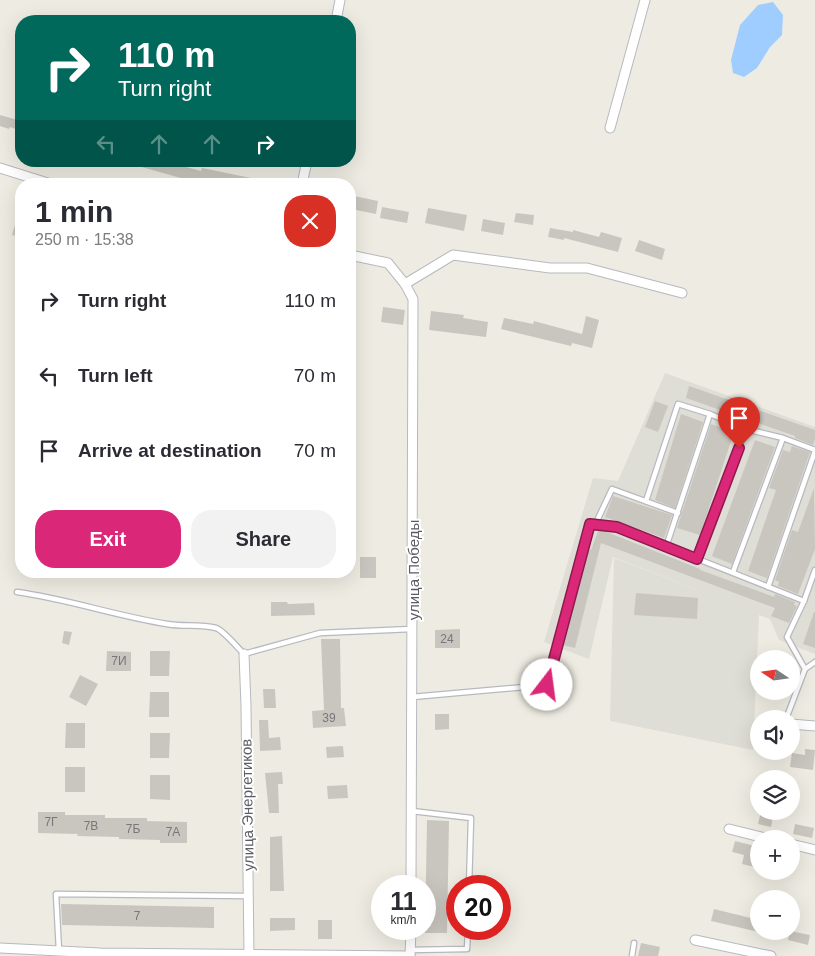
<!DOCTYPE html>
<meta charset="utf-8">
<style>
:root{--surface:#fff;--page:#f2f2f3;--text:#2b2b33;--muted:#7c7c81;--accent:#db2777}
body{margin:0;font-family:Arial,sans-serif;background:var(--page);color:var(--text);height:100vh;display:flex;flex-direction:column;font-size:19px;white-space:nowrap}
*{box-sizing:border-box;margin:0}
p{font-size:16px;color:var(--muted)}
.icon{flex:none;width:28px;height:28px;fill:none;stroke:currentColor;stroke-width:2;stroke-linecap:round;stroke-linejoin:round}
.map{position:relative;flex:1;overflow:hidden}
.drawer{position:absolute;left:15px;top:178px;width:341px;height:400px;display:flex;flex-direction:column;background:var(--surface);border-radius:20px;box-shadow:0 5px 20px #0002}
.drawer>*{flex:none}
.guide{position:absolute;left:15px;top:15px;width:341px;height:152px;border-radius:20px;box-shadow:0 5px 20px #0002;background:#00695c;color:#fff;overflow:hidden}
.needle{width:32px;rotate:283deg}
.fabs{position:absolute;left:750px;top:650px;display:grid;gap:10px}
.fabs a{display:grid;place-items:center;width:50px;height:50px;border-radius:50%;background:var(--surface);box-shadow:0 5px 20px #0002;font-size:25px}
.speed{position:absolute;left:371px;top:875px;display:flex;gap:10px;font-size:25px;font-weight:700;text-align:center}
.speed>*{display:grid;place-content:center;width:65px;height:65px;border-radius:50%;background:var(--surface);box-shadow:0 5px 20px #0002;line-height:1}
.speed small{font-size:12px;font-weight:400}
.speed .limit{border:8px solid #d22;background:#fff;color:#111}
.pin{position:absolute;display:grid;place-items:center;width:42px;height:42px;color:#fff;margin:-51px -21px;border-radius:50% 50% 50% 0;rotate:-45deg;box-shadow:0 0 5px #0007}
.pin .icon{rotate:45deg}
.me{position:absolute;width:55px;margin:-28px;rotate:15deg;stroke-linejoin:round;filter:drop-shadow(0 0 4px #0008)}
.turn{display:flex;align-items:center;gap:18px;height:105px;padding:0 20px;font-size:22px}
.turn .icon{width:65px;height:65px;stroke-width:2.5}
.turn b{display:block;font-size:35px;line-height:42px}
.lanes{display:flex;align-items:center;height:48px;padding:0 20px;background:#0003;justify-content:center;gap:25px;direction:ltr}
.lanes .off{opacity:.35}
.round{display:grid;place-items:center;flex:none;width:52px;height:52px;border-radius:20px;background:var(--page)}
.overview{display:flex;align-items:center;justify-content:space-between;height:85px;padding:0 20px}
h1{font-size:30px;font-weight:600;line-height:38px}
.primary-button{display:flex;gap:10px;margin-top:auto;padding:10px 20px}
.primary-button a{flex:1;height:58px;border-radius:20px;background:var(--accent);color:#fff;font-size:20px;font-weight:600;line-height:58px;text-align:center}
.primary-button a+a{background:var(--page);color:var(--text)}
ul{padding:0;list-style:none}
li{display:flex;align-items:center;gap:15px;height:75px;padding:0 20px}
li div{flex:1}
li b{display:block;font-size:19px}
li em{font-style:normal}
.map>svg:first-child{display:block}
.industrial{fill:#deddd6}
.water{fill:#a0cdff}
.building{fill:#c9c6bf}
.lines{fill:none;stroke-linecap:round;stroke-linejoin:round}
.service-casing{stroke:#b7b9bf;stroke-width:7}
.minor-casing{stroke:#b7b9bf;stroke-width:11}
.service{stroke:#fff;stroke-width:4.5}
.minor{stroke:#fff;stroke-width:9}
.route-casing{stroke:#8e194d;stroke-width:12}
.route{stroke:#db2777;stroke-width:9}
.labels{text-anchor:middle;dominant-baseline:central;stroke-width:4;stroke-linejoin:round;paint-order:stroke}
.number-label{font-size:12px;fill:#76777a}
.street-label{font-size:15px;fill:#5a5d63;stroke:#fff}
</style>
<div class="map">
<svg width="815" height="956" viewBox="0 0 815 956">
<rect width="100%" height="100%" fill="#eeece2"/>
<polygon class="industrial" points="665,373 815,427 815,654 779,640 770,619 759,615 753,750 610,721 614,558 744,608 613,557 589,659 544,642 593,478 618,481"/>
<polygon class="water" points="773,2 783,15 782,35 770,47 757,68 744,77 733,73 731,60 740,25 758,5"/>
<g class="building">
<polygon points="0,115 21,121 21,131 10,127 9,129 0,126"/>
<polygon points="131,161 163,161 201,171 202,168 261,180 261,184 202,184 131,164"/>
<polygon points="354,196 378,201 376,214 351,209"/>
<polygon points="382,207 409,212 407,223 380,218"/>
<polygon points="428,208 467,215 464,231 425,223"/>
<polygon points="19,211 21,211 21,237 12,235"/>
<polygon points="516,213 534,215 533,225 514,222"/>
<polygon points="483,219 505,223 503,235 481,231"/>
<polygon points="550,228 573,232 573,230 599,237 601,232 622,238 618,252 564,238 564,240 548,237"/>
<polygon points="639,240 665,249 662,260 635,251"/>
<polygon points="383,307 405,310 403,325 381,322"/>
<polygon points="431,311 464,315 463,318 488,322 486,337 429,330"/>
<polygon points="586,316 599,320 592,348 572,343 571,346 501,329 504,318 533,324 534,321 582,334"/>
<polygon points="689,386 815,430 815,438 813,445 795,438 795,436 686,398"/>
<polygon points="655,401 668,406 658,432 645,427"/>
<polygon points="681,414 703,422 675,508 655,500"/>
<polygon points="711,424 734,432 700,535 677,528"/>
<polygon points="755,440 775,447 732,564 712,556"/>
<polygon points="792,446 810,452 767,578 748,571 776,490 769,488 783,450 790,452"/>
<polygon points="814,488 815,549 798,594 778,586 779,582 775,580 792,530 798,532"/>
<polygon points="613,496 672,515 664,538 605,517"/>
<polygon points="599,529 700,569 700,570 774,597 775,594 795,602 794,605 797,606 789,623 771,616 775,608 601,543 575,648 563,645 587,549 591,550"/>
<rect x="360" y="557" width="16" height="21"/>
<polygon points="636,593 698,598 697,619 634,615"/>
<polygon points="271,602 287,602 288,604 314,603 315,615 271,616"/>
<polygon points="814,612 815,612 815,648 803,644"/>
<polygon points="460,629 460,648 435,648 435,630"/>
<polygon points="64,631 72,632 69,645 62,643"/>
<polygon points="321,639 340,639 341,708 344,708 346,726 313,728 312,711 324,710"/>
<polygon points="107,651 131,652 131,671 106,671"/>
<polygon points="150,651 170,651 169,676 150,676"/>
<polygon points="80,675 98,684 86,706 69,697"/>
<polygon points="263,689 275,689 276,708 264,708"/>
<polygon points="150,692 169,692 169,717 149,717"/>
<polygon points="435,714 449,714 449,729 435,730"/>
<polygon points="259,720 268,720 269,738 280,737 281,750 260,751"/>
<polygon points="66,723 85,723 85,748 65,748"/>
<polygon points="150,733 170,733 169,758 150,758"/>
<polygon points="343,746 344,757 327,758 326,747"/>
<polygon points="805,749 815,750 813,770 790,767 792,753 805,755"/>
<rect x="65" y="767" width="20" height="25"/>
<polygon points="282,772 283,784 278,784 279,813 269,813 265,773"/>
<polygon points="150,775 170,775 170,800 150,799"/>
<polygon points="347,785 348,798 328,799 327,786"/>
<polygon points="761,811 774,811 771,827 758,824"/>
<polygon points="38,812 65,812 65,815 105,815 105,818 147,818 147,821 187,822 187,843 160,843 160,840 119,839 119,837 77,836 78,834 38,833"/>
<polygon points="427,820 449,821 447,933 425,933"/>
<polygon points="795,824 814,828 812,838 793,834"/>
<polygon points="282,836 284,891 270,891 270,837"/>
<polygon points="735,841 759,847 755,867 742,864 744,855 732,852"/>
<polygon points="61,904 214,907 214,928 62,925"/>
<polygon points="714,909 759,920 759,932 711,921"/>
<polygon points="270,918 295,918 295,930 270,931"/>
<rect x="318" y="920" width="14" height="19"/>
<polygon points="790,931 810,935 808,945 788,940"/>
<polygon points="641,943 660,947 658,956 638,956"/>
</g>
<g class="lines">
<defs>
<g id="service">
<polyline points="646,501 678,404 710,414"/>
<polyline points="595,525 612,489 678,513"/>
<polyline points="666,547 710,414 746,429"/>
<polyline points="697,559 746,429 783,438 815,450"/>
<polyline points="733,572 783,438"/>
<polyline points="768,587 815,451"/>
<path d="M17 592C68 599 116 616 167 624 183 627 201 624 216 628 223 630 237 647 244 654L320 633 412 629"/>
<polyline points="805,669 815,662"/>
<polyline points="412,697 547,685 590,524 617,527 804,601"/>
<polyline points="786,719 805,669 787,637 804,601 815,570"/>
<polyline points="412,811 471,818 469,886"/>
<polyline points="410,950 467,949 468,929"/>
<polyline points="59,951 56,894 248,896"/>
<polyline points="632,956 634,943"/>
</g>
<g id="minor">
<polyline points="336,21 340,0"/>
<polyline points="610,128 645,0"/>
<polyline points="0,168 51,184"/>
<polyline points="302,184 307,161"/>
<polyline points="350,255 388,263 405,284 413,299 411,886"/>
<polyline points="405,284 453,255 550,268 587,268 682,293"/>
<polyline points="244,654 246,706 249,956"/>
<polyline points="791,724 815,726"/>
<polyline points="729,829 769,839"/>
<polyline points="791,844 815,850"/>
<polyline points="695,940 771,956"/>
<polyline points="0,948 100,953 410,956"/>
<polyline points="410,956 411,929"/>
</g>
</defs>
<use href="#service" class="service-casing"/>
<use href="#minor" class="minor-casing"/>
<use href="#service" class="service"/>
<use href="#minor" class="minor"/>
</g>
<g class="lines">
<defs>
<polyline id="route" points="547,685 590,524 617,527 697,559 739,448"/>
</defs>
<use href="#route" class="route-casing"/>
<use href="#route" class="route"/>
</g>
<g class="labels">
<g class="number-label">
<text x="447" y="639">24</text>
<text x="119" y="661">7И</text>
<text x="329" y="718">39</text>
<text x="51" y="822">7Г</text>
<text x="91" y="826">7В</text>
<text x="133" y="829">7Б</text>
<text x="173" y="832">7А</text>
<text x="137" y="916">7</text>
</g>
<g class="street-label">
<text transform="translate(413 570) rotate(-90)">улица Победы</text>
<text transform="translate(247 805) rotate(-91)">улица Энергетиков</text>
</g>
</g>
</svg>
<div class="fabs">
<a><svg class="needle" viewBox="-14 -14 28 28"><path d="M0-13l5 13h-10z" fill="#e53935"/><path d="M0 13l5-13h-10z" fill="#7c7c81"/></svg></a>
<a><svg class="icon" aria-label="sound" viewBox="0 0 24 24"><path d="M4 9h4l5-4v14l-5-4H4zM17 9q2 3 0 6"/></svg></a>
<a><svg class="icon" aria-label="layers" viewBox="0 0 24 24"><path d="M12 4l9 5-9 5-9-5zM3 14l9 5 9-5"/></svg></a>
<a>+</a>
<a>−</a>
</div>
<div class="speed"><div>11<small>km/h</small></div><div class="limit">20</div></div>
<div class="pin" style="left:739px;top:448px;background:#d93025"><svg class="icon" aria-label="arrive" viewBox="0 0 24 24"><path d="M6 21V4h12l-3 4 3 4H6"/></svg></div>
<svg class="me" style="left:547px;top:685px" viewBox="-20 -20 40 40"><circle r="19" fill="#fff"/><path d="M0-13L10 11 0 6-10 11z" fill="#db2777"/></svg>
<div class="guide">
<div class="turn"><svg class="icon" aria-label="right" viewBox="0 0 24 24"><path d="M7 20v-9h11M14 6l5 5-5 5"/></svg><div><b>110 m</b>Turn right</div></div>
<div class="lanes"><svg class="icon off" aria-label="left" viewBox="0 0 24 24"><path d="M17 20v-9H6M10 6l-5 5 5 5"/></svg><svg class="icon off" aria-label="ahead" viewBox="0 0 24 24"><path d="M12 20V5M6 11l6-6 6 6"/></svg><svg class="icon off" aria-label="ahead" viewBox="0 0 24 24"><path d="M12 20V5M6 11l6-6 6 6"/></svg><svg class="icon" aria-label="right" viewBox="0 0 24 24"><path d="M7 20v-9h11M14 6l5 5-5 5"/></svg></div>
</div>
<section class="drawer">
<div class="overview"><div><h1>1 min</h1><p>250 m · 15:38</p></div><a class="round" style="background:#d93025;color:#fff"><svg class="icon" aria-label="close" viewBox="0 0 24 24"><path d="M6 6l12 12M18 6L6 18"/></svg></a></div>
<ul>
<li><svg class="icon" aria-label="right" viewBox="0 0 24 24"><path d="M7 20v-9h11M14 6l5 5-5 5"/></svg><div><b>Turn right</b></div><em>110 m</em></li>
<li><svg class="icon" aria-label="left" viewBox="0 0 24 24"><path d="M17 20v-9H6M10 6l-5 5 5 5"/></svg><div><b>Turn left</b></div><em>70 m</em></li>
<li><svg class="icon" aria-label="arrive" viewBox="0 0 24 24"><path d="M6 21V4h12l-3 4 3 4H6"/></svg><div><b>Arrive at destination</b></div><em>70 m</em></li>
</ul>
<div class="primary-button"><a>Exit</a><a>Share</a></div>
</section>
</div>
